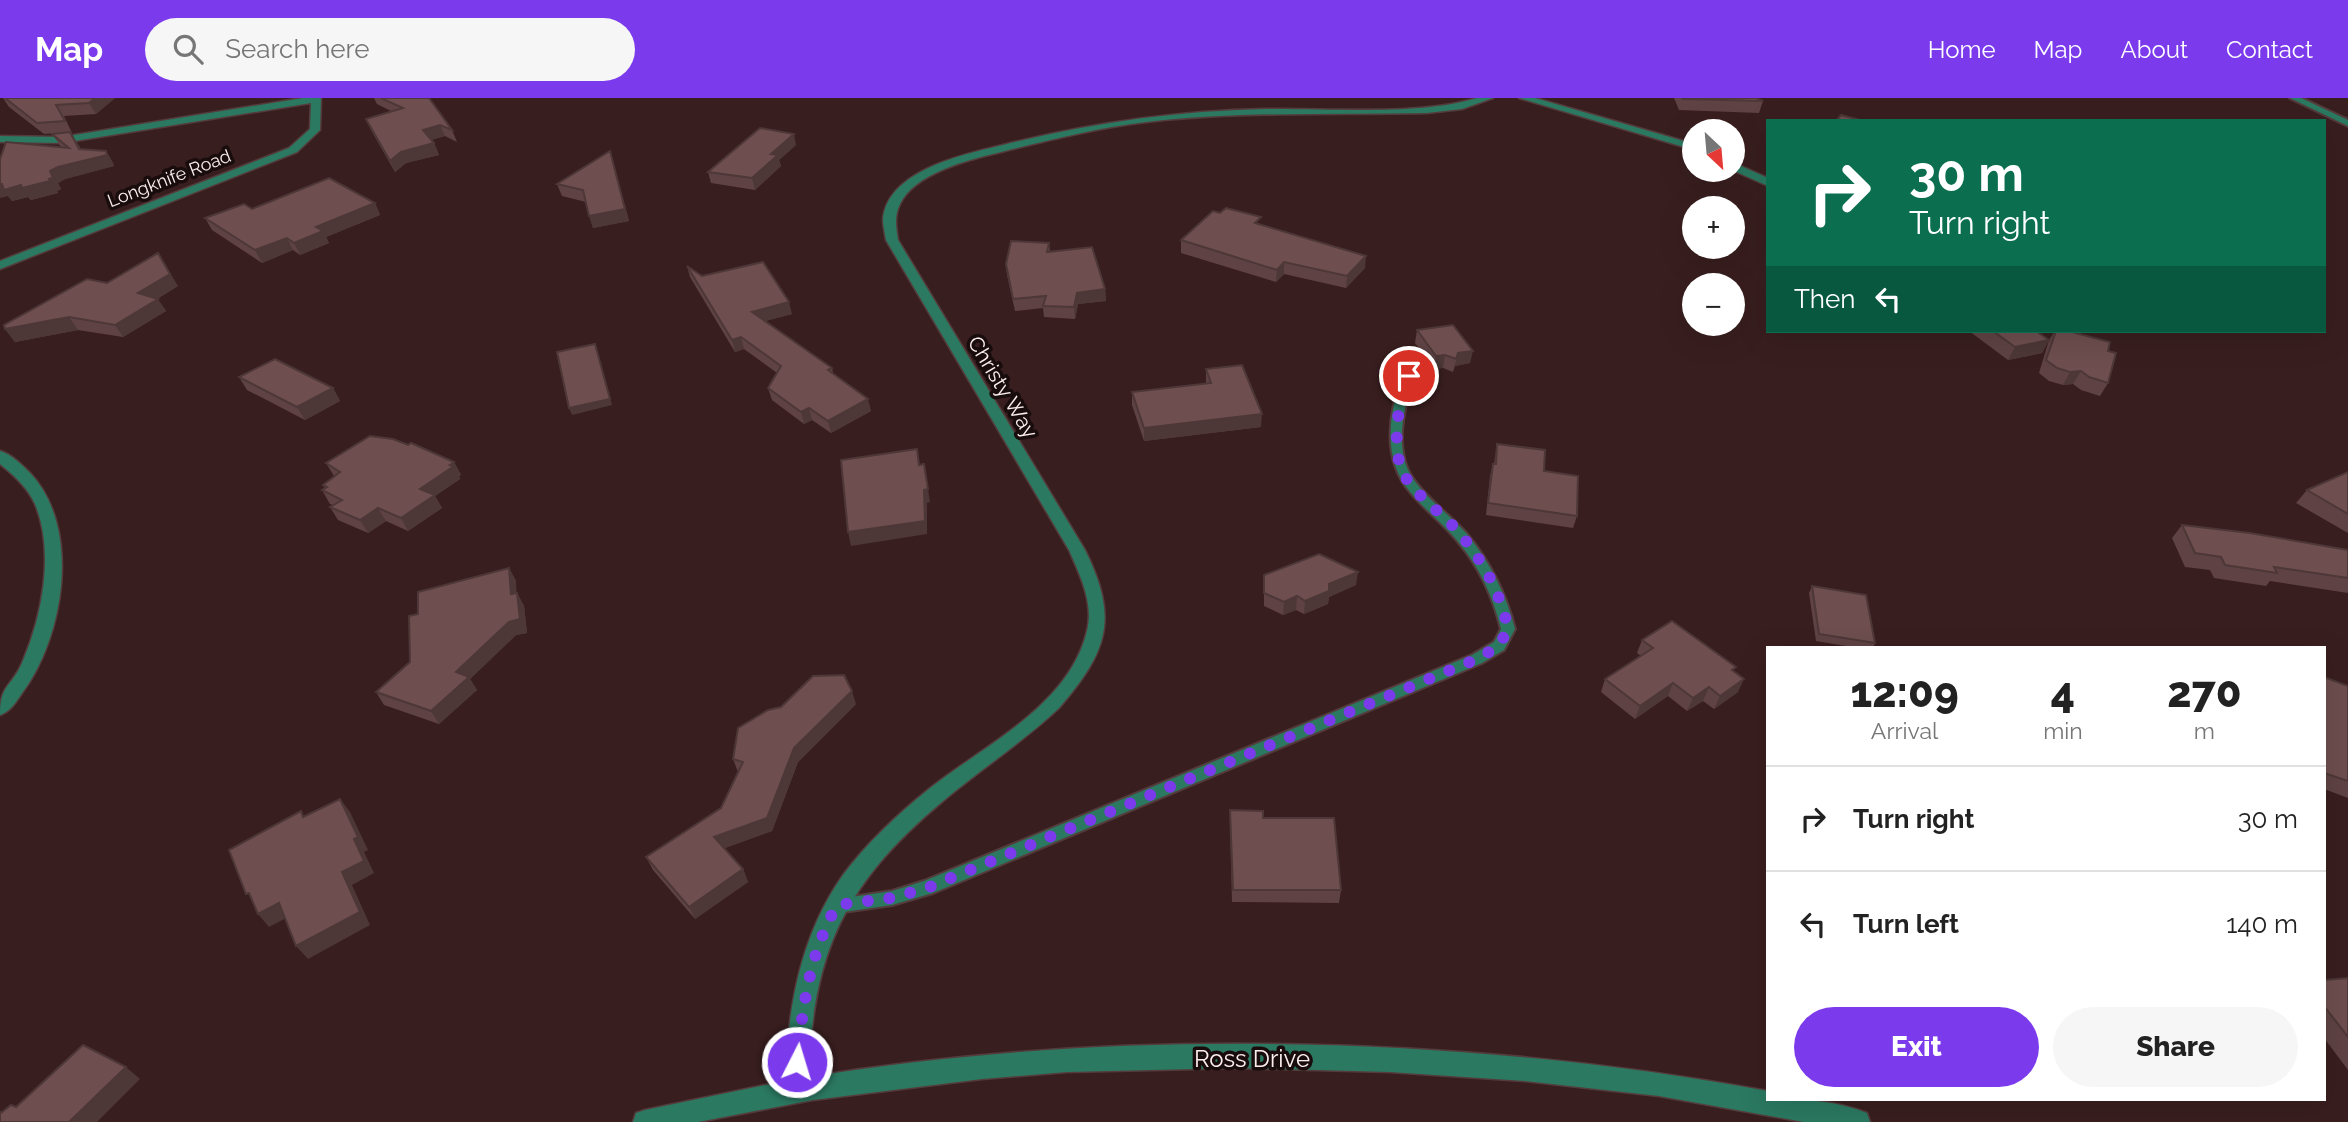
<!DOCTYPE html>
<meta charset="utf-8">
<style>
:root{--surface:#fff;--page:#f6f6f6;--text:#222;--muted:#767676;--line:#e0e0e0;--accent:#7c3aed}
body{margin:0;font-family:Raleway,sans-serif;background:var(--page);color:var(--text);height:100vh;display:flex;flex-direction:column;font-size:26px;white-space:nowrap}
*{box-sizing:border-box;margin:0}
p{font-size:23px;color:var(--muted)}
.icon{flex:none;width:38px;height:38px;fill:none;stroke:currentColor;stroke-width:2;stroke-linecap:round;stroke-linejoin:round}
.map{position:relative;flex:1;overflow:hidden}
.panel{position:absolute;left:1766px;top:548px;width:560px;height:455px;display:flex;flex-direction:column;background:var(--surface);border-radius:0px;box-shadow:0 7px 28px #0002}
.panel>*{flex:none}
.top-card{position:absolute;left:1766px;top:21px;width:560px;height:214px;border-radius:0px;box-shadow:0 7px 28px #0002;background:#0b6e4f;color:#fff;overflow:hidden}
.needle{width:46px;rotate:154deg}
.buttons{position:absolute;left:1682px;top:21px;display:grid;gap:14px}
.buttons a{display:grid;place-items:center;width:63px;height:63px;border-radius:50%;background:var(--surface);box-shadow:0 7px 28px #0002;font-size:35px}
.pin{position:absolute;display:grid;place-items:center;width:60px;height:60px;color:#fff;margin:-30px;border:4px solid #fff;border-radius:50%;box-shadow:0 2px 7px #0007}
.me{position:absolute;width:77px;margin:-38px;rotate:5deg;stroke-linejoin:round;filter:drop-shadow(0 0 5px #0008)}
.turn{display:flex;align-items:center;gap:24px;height:147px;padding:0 28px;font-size:32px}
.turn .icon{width:91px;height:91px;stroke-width:2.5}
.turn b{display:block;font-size:49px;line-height:60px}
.then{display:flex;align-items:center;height:66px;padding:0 28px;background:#0003;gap:14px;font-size:26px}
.eta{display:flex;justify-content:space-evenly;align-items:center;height:119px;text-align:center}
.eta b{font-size:42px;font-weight:800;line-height:49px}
.button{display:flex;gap:14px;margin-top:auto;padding:14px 28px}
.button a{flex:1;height:80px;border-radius:42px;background:var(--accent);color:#fff;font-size:28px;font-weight:800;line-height:80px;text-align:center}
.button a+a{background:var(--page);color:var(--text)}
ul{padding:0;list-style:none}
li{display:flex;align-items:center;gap:21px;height:105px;padding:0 28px;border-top:2px solid var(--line)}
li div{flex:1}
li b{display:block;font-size:26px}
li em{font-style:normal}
header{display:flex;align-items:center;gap:42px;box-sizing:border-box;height:98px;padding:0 35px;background:var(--accent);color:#fff}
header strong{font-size:33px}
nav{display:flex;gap:38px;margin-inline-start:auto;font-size:24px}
.search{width:490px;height:63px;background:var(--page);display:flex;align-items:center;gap:18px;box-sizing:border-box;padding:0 24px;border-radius:38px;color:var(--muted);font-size:26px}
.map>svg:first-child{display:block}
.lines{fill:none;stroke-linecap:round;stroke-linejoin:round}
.lane-casing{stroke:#543b3c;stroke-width:4}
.street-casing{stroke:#543b3c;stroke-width:3}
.lane{fill:#2b7961;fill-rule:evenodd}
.street{fill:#2b7961;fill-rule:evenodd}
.wall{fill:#5f4344}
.shaded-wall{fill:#4d3737}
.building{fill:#6e4e4f;stroke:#4d3737;stroke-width:2}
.route{stroke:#7c3aed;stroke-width:12;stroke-dasharray:0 21.6}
.labels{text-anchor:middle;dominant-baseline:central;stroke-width:7;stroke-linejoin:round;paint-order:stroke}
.far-street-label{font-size:18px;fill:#fdeeee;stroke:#180c0c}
.street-label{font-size:21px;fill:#fdeeee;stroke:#180c0c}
.near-street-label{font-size:24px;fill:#fdeeee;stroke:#180c0c}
</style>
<header>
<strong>Map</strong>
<div class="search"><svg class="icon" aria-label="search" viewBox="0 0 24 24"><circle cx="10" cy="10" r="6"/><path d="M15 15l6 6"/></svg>Search here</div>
<nav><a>Home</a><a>Map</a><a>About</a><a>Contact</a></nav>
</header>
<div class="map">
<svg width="2348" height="1024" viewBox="0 0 2348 1024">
<rect width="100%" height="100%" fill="#391e1f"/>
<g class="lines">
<defs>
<g id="lane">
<polygon points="2290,0 2301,0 2348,22 2348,28"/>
<path d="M1409 275 1415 278C1403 308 1393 354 1414 382 1428 402 1450 417 1467 436 1490 464 1506 496 1515 531L1504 552 1482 565 933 795 892 807 837 815 831 812 828 807 831 802 892 793 924 783 1472 557 1494 544 1501 531C1493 499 1480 470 1459 445 1445 427 1426 413 1411 395 1382 362 1388 316 1403 278Z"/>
</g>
<g id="street">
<polygon points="303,0 321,0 320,32 297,54 0,171 0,163 289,50 310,31 311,5 62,45 0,44 0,38 62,39"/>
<path d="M1477 0H1493L1462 11 1427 15C1334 17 1239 13 1146 24 1097 30 1049 42 1001 54 971 61 914 75 900 106 894 118 896 129 898 142L1085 452C1119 521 1108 553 1059 610 1023 644 981 671 943 703 846 784 812 853 809 979 1114 929 1464 937 1768 993V1001C1801 1001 1835 1002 1867 1015L1870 1024H1804L1659 998 1525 983 1390 974 1237 970 1067 974 982 981 813 1002 698 1024H633L636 1015 645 1012 785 983C788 910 800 838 843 777 867 745 898 716 929 691 984 647 1069 608 1087 533 1094 505 1080 477 1069 452L886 142C885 136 883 127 883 121 888 72 965 56 1003 47 1090 25 1175 13 1265 11 1328 10 1419 18 1477 0Z"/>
<polygon points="1519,0 1535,0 1694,46 1694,52"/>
<polygon points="1732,64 1768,80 1768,88 1732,72"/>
<path d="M0 353C11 356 22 367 30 375 82 430 64 539 22 595 16 604 10 614 0 617 0 586 11 590 22 565 42 519 55 454 35 406 28 390 14 377 0 366Z"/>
</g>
</defs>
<use href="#lane" class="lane-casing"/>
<use href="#street" class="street-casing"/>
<use href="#lane" class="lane"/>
<use href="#street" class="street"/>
</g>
<g class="wall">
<polygon points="3,0 115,0 96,16 64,18 72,35 71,35 81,51 106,53 113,65 114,68 65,81 58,85 61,91 57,93 58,95 31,102 28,99 12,103 8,98 61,49 52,36 57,35 44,36 9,9"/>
<polygon points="374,0 429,0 452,32 457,44 445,38 431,42 434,45 439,57 406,65 395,74 371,32 366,21 391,13 377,6"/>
<polygon points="1674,0 1756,0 1763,3 1759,15 1679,12"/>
<polygon points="796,47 779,62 781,68 755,92 711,85 708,74"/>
<polygon points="610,53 629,123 593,130 586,104 562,98 557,86"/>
<polygon points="375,105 380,117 326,139 329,145 300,157 293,152 262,165 212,132 205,120 252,111"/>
<polygon points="1260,126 1365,170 1346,190 1284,176 1276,184 1181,155 1181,142"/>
<polygon points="1049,145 1050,153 1105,191 1106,203 1078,206 1075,221 1044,219 1043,210 1015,213 1007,177 1006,166"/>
<polygon points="687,168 702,178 792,216 765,223 832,270 833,275 871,313 831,335 812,322 804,326 772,302 768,290 777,275 744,251 735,254 690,179"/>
<polygon points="107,185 178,188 157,201 166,213 123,239 78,232 15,244 5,231"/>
<polygon points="1417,232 1470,265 1455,268 1453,274 1443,270 1434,271 1415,245"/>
<polygon points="1969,233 2036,233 2049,242 2042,255 2008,262"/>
<polygon points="2055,233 2068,233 2108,253 2108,285 2100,298 2081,292 2073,286 2063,287 2049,283 2039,275 2049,242"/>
<polygon points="1206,271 1261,329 1144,343 1132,307 1132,294 1206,285"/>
<polygon points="239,279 333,290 340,303 305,322 247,292"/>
<polygon points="1497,346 1544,373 1577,418 1573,430 1486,417 1490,378 1493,366 1494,366"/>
<polygon points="408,347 454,364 461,377 459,378 460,381 435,398 442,410 408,433 386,423 368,435 338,422 330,409 333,407 330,406 322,392 325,391 323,387 334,378 326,365"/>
<polygon points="2348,374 2348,435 2296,405 2307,392"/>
<polygon points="2182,427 2348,452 2348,495 2270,483 2266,488 2214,480 2210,472 2185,469 2172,440"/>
<polygon points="509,470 516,483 516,495 517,495 524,508 527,535 516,537 470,581 477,592 439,626 384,607 376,594 410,564 418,516"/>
<polygon points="1264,477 1356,487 1329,499 1328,506 1304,516 1296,512 1283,517 1264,508"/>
<polygon points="1812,488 1875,545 1873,550 1858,550 1816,543 1809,495"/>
<polygon points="1642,542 1734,573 1738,594 1714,611 1703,603 1687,613 1668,598 1635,621 1601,594 1605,581 1641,558 1637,555"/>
<polygon points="2324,579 2348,588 2348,700 2324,691"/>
<polygon points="856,606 798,664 772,733 724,750 743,771 748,784 695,821 653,772 646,759 721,710 738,674 733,661"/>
<polygon points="1230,712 1263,720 1341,792 1339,805 1232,804 1230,725"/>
<polygon points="2348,880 2348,972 2324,940 2324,882"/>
</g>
<g class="shaded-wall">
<polygon points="95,0 115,0 96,16 89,5"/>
<polygon points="440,27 445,38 428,43 423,32"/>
<polygon points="70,34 86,62 106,53 113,65 114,68 65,81 58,85 61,91 57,93 58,95 31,102 28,99 12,103 8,98 0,100 0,86 50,73 79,51"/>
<polygon points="794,36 796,47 779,62 781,68 755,92 752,80 771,56"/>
<polygon points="434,45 439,57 406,65 395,74 390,63 401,54"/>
<polygon points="610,53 629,123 593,130 589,118"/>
<polygon points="375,105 380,117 326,139 329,145 300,157 294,145 316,129"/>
<polygon points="287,140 293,152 262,165 255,152"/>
<polygon points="158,155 178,188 146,207 138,195"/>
<polygon points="1366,158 1365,170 1346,190 1347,178"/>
<polygon points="1284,164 1284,176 1276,184 1277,172"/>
<polygon points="1105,191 1106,203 1078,206 1075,221 1074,209 1077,195"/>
<polygon points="158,201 166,213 123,239 115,227"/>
<polygon points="789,204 792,216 755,226 752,214"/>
<polygon points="69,219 78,232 15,244 5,231"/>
<polygon points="741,239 744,251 735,254 732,242"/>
<polygon points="2049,242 2042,255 2008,262 2015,249"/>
<polygon points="595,246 612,307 572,317 569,310"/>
<polygon points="1473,253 1470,265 1455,268 1453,274 1458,255"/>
<polygon points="1445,257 1443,270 1434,271 1436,258"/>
<polygon points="2081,273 2073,286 2063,287 2070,274"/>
<polygon points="333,290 340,303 305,322 297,309"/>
<polygon points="868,301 871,313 831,335 828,323"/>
<polygon points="809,310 812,322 804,326 801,314"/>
<polygon points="1262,316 1261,329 1144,343 1144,330"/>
<polygon points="454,364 461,377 459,378 460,381 435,398 442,410 408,433 401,420 420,391"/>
<polygon points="924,366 930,404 927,405 927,436 851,448 848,434"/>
<polygon points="378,410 386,423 368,435 360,422"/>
<polygon points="509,470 516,483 517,509 511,496"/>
<polygon points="1358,474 1356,487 1329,499 1328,506 1304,516 1305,503 1329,486"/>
<polygon points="517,495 524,508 527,535 516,537 470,581 477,592 439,626 431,613 456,574"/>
<polygon points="1297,498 1296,512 1283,517 1284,504"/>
<polygon points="1744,581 1738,594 1714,611 1720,598"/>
<polygon points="1673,585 1668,598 1635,621 1640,608"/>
<polygon points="1709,589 1703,603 1687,613 1693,600"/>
<polygon points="852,593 856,606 798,664 772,733 720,752 714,739 794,650"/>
<polygon points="340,701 350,714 368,752 364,754 374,775 352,787 370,827 308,861 296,848 342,774 354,741"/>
<polygon points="743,771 748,784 695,821 689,809"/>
<polygon points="279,805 290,818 269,829 258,816"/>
<polygon points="126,969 140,981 97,1024 69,1024"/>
</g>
<g class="building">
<polygon points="5,0 95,0 89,5 56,7 65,23 37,25"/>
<polygon points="381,0 429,0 452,32 440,27 423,32 434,45 401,54 390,63 366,21 403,10"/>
<polygon points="1682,0 1756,0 1763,3 1683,1"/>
<polygon points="1841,17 1864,23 1836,23"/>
<polygon points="760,30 794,36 771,56 778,57 752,80 708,74"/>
<polygon points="70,34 79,51 106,53 107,57 58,69 50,73 53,80 49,81 50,83 22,90 21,87 4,92 2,86 0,86 0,61 6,44 69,50 52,36"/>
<polygon points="610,53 625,111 589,118 583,92 557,86"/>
<polygon points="329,80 375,105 316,129 323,133 294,145 287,140 255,152 205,120 244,106 252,111"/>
<polygon points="1226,110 1261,119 1255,125 1366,158 1347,178 1284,164 1277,172 1181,142 1213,113 1220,115"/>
<polygon points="1011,143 1049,145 1047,154 1092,149 1105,191 1077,195 1074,209 1043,208 1046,198 1013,201 1006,166"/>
<polygon points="158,155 170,176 138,195 158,201 115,227 69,219 5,231 4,227 87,181 107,185"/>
<polygon points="763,164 789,204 752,214 832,270 828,272 868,301 828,323 809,310 801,314 768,290 781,268 741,239 732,242 687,168 702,178"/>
<polygon points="1453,227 1473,253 1458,255 1456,261 1445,257 1436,258 1417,232"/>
<polygon points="1993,233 2036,233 2049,242 2015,249"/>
<polygon points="2056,233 2068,233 2110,244 2108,253 2116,255 2108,285 2089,279 2081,273 2070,274 2057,270 2046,262"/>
<polygon points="595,246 610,301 569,310 557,254"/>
<polygon points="275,261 333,290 297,309 239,279"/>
<polygon points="1242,267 1262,316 1144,330 1132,294 1211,285 1206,271"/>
<polygon points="370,338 393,341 408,347 411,345 454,364 450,367 454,368 420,391 435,397 401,420 378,410 360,422 330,409 342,402 322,392 327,389 323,387 340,374 326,365"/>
<polygon points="1497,346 1545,352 1544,373 1578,378 1577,418 1488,405 1493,366 1496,366"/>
<polygon points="917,351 919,367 924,366 928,391 924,392 925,423 848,434 841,362"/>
<polygon points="2348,374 2348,416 2307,392"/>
<polygon points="2182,427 2250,435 2348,452 2348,480 2274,469 2277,475 2225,467 2221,459 2195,455"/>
<polygon points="1319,456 1358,474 1329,486 1329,493 1305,503 1297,498 1284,504 1264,495 1264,477"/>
<polygon points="509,470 511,496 517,495 520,521 509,524 456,574 469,579 431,613 376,594 410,564 409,518 418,516 418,494"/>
<polygon points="1812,488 1866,497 1875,545 1819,536"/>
<polygon points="1672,523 1736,569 1732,572 1744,581 1720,598 1709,589 1693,600 1673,585 1640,608 1605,581 1653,550 1642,542"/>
<polygon points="844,577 852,593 794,650 767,720 714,739 743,771 689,809 646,759 721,710 743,664 733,661 738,630 768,612 781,609 813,578"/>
<polygon points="2324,579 2348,588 2348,683 2324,675"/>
<polygon points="340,701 358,739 354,741 364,763 342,774 360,814 296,848 279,805 258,816 249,795 246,796 229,752 301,713 303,719"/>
<polygon points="1230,712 1263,713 1263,720 1334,720 1341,792 1233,792"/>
<polygon points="2348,880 2348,939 2324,908 2324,882"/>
<polygon points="83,947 126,969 69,1024 0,1024 0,1014 1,1015 11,1007 16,1009"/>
</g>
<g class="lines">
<path class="route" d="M797 964C803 908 809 857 837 807L892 800 927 790 1477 561 1499 548 1508 531C1500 492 1480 457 1453 428 1437 411 1407 391 1400 367 1393 341 1398 302 1409 278"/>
</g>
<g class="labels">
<g class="far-street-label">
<text transform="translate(169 80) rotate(-21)">Longknife Road</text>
</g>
<g class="street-label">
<text transform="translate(1003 289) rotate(59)">Christy Way</text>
</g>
<g class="near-street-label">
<text x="1252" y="960">Ross Drive</text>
</g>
</g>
</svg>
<div class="buttons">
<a><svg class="needle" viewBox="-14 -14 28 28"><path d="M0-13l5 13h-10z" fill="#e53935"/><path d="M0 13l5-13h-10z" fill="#767676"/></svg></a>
<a>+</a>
<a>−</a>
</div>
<div class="pin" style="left:1409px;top:278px;background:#d93025"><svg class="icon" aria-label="arrive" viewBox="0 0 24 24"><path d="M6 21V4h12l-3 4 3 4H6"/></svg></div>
<svg class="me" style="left:797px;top:964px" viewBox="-20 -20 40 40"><circle r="17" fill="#7c3aed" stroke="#fff" stroke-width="3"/><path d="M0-11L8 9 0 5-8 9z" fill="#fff"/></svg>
<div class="top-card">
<div class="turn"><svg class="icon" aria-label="right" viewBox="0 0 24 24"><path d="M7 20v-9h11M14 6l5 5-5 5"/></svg><div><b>30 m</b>Turn right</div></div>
<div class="then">Then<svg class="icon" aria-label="left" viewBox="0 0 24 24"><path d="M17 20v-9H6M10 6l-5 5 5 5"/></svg></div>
</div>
<section class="panel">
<div class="eta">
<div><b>12:09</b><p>Arrival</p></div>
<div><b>4</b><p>min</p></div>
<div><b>270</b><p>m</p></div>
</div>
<ul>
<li><svg class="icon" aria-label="right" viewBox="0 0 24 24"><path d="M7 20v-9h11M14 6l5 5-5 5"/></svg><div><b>Turn right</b></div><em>30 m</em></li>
<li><svg class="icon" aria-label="left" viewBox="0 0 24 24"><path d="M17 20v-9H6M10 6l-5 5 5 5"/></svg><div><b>Turn left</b></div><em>140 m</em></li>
</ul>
<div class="button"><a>Exit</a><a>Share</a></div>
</section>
</div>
